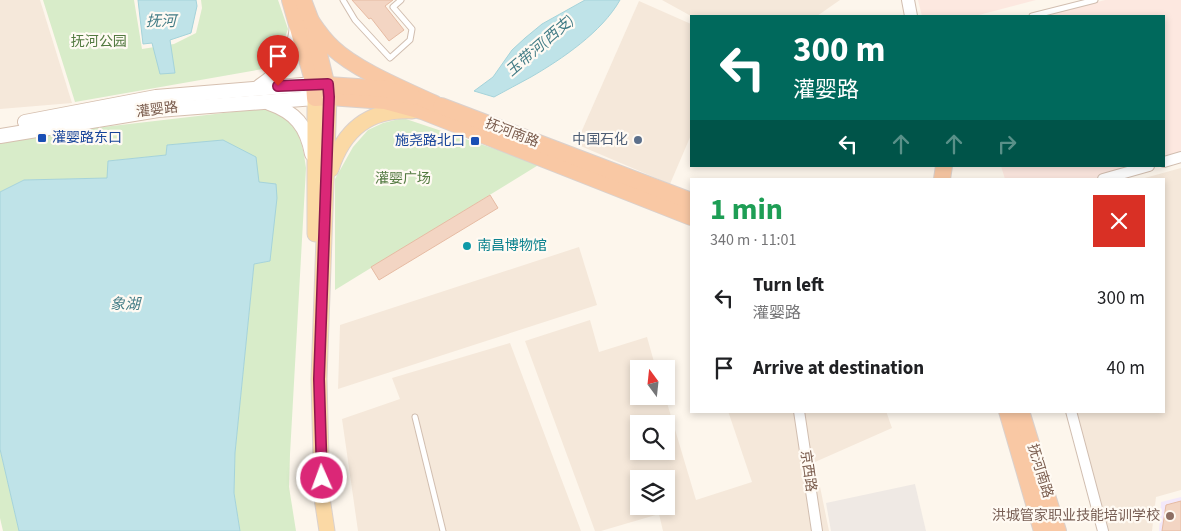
<!DOCTYPE html>
<meta charset="utf-8">
<style>
:root{--surface:#fff;--page:#f6f6f6;--text:#202124;--muted:#757577}
body{margin:0;font-family:"Source Sans 3","Noto Sans SC",sans-serif;background:var(--page);color:var(--text);height:100vh;display:flex;flex-direction:column;font-size:19px;white-space:nowrap}
*{box-sizing:border-box;margin:0}
p{font-size:16px;color:var(--muted)}
.icon{flex:none;width:28px;height:28px;fill:none;stroke:currentColor;stroke-width:2;stroke-linecap:round;stroke-linejoin:round}
.map{position:relative;flex:1;overflow:hidden}
.side{position:absolute;left:690px;top:178px;width:475px;height:235px;display:flex;flex-direction:column;background:var(--surface);border-radius:0px;box-shadow:0 2px 8px #0003}
.side>*{flex:none}
.guide{position:absolute;left:690px;top:15px;width:475px;height:152px;border-radius:0px;box-shadow:0 2px 8px #0003;background:#00695c;color:#fff;overflow:hidden}
.needle{width:32px;rotate:345deg}
.buttons{position:absolute;left:630px;top:360px;display:grid;gap:10px}
.buttons a{display:grid;place-items:center;width:45px;height:45px;border-radius:0px;background:var(--surface);box-shadow:0 2px 8px #0003;font-size:25px}
.pin{position:absolute;display:grid;place-items:center;width:42px;height:42px;color:#fff;margin:-51px -21px;border-radius:50% 50% 50% 0;rotate:-45deg;box-shadow:0 0 5px #0007}
.pin .icon{rotate:45deg}
.me{position:absolute;width:55px;margin:-28px;rotate:358deg;stroke-linejoin:round;filter:drop-shadow(0 0 4px #0008)}
.turn{display:flex;align-items:center;gap:18px;height:105px;padding:0 20px;font-size:22px}
.turn .icon{width:65px;height:65px;stroke-width:2.5}
.turn b{display:block;font-size:35px;line-height:42px}
.lanes{display:flex;align-items:center;height:48px;padding:0 20px;background:#0003;justify-content:center;gap:25px;direction:ltr}
.lanes .off{opacity:.35}
.round{display:grid;place-items:center;flex:none;width:52px;height:52px;border-radius:0px;background:var(--page)}
.overview{display:flex;align-items:center;justify-content:space-between;height:85px;padding:0 20px}
h1{font-size:30px;font-weight:700;line-height:38px;color:#1e9e55}
ul{padding:0;list-style:none}
li{display:flex;align-items:center;gap:15px;height:70px;padding:0 20px}
li div{flex:1}
li b{display:block;font-size:19px}
li em{font-style:normal}
.map>svg:first-child{display:block}
.residential{fill:#f5e8da;fill-rule:evenodd}
.commercial{fill:#fde8e0}
.industrial{fill:#efe9e4}
.education{fill:#f3e8fa}
.green{fill:#d8ecc9}
.water{fill:#bfe3e8;stroke:#a5d3da}
.building{fill:#f3d5c3;stroke:#e6bba3}
.lines{fill:none;stroke-linecap:round;stroke-linejoin:round}
.service-casing{stroke:#d1beb0;stroke-width:7}
.minor-casing{stroke:#d1beb0;stroke-width:12}
.tertiary-casing{stroke:#d1beb0;stroke-width:14}
.secondary-casing{stroke:#d6c0b0;stroke-width:16}
.primary-casing{stroke:#dad1cd;stroke-width:17}
.trunk-casing{stroke:#dad1cd;stroke-width:18}
.service{stroke:#fff;stroke-width:5}
.minor{stroke:#fff;stroke-width:10}
.tertiary{stroke:#fff;stroke-width:12}
.secondary{stroke:#fff;stroke-width:14}
.primary{stroke:#fbd9a5;stroke-width:15}
.trunk{stroke:#f9c8a4;stroke-width:16}
.route-casing{stroke:#8e194d;stroke-width:12}
.route{stroke:#db2777;stroke-width:9}
.transit-dot{fill:#1a4fb4;stroke:#fffaf3;stroke-width:2}
.service-dot{fill:#5c6f8a;stroke:#fffaf3;stroke-width:2}
.culture-dot{fill:#0f9aa8;stroke:#fffaf3;stroke-width:2}
.education-dot{fill:#8d6e63;stroke:#fffaf3;stroke-width:2}
.labels{text-anchor:middle;dominant-baseline:central;stroke-width:4.5;stroke-linejoin:round;paint-order:stroke}
.park-label{font-size:14px;fill:#537a41;stroke:#fffaf3}
.street-label{font-size:14px;fill:#7a5c4d;stroke:#fffaf3}
.transit-label{font-size:14px;fill:#164399;stroke:#fffaf3;text-anchor:start}
.service-label{font-size:14px;fill:#4e5e75;stroke:#fffaf3;text-anchor:end}
.culture-label{font-size:14px;fill:#0d838f;stroke:#fffaf3;text-anchor:start}
.education-label{font-size:14px;fill:#785e54;stroke:#fffaf3;text-anchor:end}
.water-label{font-size:15px;font-style:italic;fill:#437c86;stroke:#fffaf3}
</style>
<div class="map">
<svg width="1181" height="531" viewBox="0 0 1181 531">
<rect width="100%" height="100%" fill="#fdf6ec"/>
<g class="residential">
<polygon points="0,0 40,0 72,103 0,109"/>
<polygon points="662,0 840,0 817,16 691,16"/>
<polygon points="639,1 691,24 691,135 670,184 576,144"/>
<polygon points="1181,168 1181,490 1156,497 1152,531 1104,531 1074,411 1164,411 1164,179 1141,179"/>
<polygon points="579,247 597,305 338,389 340,325"/>
<path d="M590 320 599 352 647 337 656 369H639V396H665L696 500 752 482 728 411H886L892 428 815 462 829 531H663L659 514 601 531H595L525 341ZM639 424H666V451H639ZM639 479H666V506H639Z"/>
<polygon points="510,343 581,531 358,531 342,419 400,399 392,378"/>
</g>
<g class="commercial">
<polygon points="918,0 1036,0 975,16 922,16"/>
<polygon points="1105,0 1181,0 1181,156 1164,160 1164,16 1044,16"/>
<polygon points="1001,166 1140,166 1093,179 1005,179"/>
</g>
<polygon class="industrial" points="915,484 926,531 831,531 826,503"/>
<polygon class="education" points="1181,497 1181,531 1159,531 1161,502"/>
<g class="green">
<polygon points="43,0 134,0 142,49 174,44 196,33 202,8 201,0 278,0 288,29 274,67 75,102"/>
<path d="M266 108C298 121 302 136 306 168L290 454 289 487 296 531H240L234 493 235 453 254 264 270 261 259 182 186 144 167 145 166 155 108 161V178L24 180 0 192V139Z"/>
<polygon points="403,118 540,164 335,290 335,179 353,147 368,130 383,123"/>
<polygon points="0,449 19,531 3,531 0,518"/>
</g>
<g class="water">
<polygon points="138,0 196,0 197,6 191,33 170,40 175,73 160,74 152,43 143,44"/>
<path d="M585 0H620C602 32 562 59 531 77 519 84 506 90 494 97L474 91 493 77 512 50 525 38 542 24Z"/>
<polygon points="223,140 256,157 259,182 276,184 277,198 270,261 254,264 235,453 234,493 240,531 19,531 0,449 0,192 24,180 107,178 108,161 166,155 167,145"/>
</g>
<g class="building">
<polygon points="352,0 393,0 385,6 404,30 389,41 371,18 369,19"/>
<polygon points="490,195 498,208 379,280 371,267"/>
<polygon points="1181,501 1181,531 1162,531 1166,505"/>
</g>
<g class="lines">
<defs>
<g id="service">
<polyline points="343,0 355,20 390,58 410,40 412,29 393,7 401,0"/>
<polyline points="1032,16 1095,0"/>
<polyline points="415,417 443,531"/>
</g>
<g id="minor">
<polyline points="1164,162 1181,157"/>
<polyline points="1103,179 1149,166"/>
<polyline points="799,411 817,531"/>
<polyline points="1071,411 1103,531"/>
</g>
<polyline id="tertiary" points="908,0 911,16"/>
<g id="secondary">
<path d="M260 86C283 71 294 55 297 27"/>
<path d="M269 103C295 112 307 126 312 154"/>
<polyline points="25,122 156,97 314,84"/>
<polyline points="0,136 158,110 315,98"/>
</g>
<g id="primary">
<path d="M331 169C344 129 370 109 412 111"/>
<polyline points="315,234 315,98"/>
<polyline points="327,531 322,498 319,379 329,97"/>
</g>
<g id="trunk">
<polyline points="290,0 314,84 315,98 329,97 385,101 422,111 691,217"/>
<polyline points="303,0 311,21 329,95"/>
<path d="M311 21C317 30 324 40 333 48 356 70 405 90 435 104"/>
<polyline points="314,84 386,89 413,97"/>
<polyline points="441,106 691,201"/>
<polyline points="942,179 944,166"/>
<polyline points="1007,411 1042,531"/>
<polyline points="1021,411 1058,531"/>
</g>
</defs>
<use href="#service" class="service-casing"/>
<use href="#minor" class="minor-casing"/>
<use href="#tertiary" class="tertiary-casing"/>
<use href="#secondary" class="secondary-casing"/>
<use href="#primary" class="primary-casing"/>
<use href="#trunk" class="trunk-casing"/>
<use href="#service" class="service"/>
<use href="#minor" class="minor"/>
<use href="#tertiary" class="tertiary"/>
<use href="#secondary" class="secondary"/>
<use href="#primary" class="primary"/>
<use href="#trunk" class="trunk"/>
</g>
<g class="lines">
<defs>
<polyline id="route" points="278,86 328,84 329,97 319,379 322,478"/>
</defs>
<use href="#route" class="route-casing"/>
<use href="#route" class="route"/>
</g>
<g class="transit-dot">
<rect x="37" y="133" width="10" height="10" rx="2.5"/>
<rect x="470" y="136" width="10" height="10" rx="2.5"/>
</g>
<circle class="service-dot" cx="638" cy="140" r="5"/>
<circle class="culture-dot" cx="467" cy="246" r="5"/>
<circle class="education-dot" cx="1170" cy="516" r="5"/>
<g class="labels">
<g class="park-label">
<text x="99" y="42">抚河公园</text>
<text x="403" y="179">灌婴广场</text>
</g>
<g class="street-label">
<text transform="translate(157 110) rotate(-7)">灌婴路</text>
<text transform="translate(512 133) rotate(21)">抚河南路</text>
<text transform="translate(808 471) rotate(82)">京西路</text>
<text transform="translate(1040 471) rotate(73)">抚河南路</text>
</g>
<g class="transit-label">
<text x="52" y="138">灌婴路东口</text>
<text x="465" y="141" text-anchor="end">施尧路北口</text>
</g>
<g class="service-label">
<text x="628" y="140">中国石化</text>
</g>
<g class="culture-label">
<text x="477" y="246">南昌博物馆</text>
</g>
<g class="education-label">
<text x="1160" y="516">洪城管家职业技能培训学校</text>
</g>
<g class="water-label">
<text x="161" y="21">抚河</text>
<text transform="translate(540 46) rotate(-41)">玉带河(西支)</text>
<text x="125" y="304">象湖</text>
</g>
</g>
</svg>
<div class="buttons">
<a><svg class="needle" viewBox="-14 -14 28 28"><path d="M0-13l5 13h-10z" fill="#e53935"/><path d="M0 13l5-13h-10z" fill="#757577"/></svg></a>
<a><svg class="icon" aria-label="search" viewBox="0 0 24 24"><circle cx="10" cy="10" r="6"/><path d="M15 15l6 6"/></svg></a>
<a><svg class="icon" aria-label="layers" viewBox="0 0 24 24"><path d="M12 4l9 5-9 5-9-5zM3 14l9 5 9-5"/></svg></a>
</div>
<div class="pin" style="left:278px;top:86px;background:#d93025"><svg class="icon" aria-label="arrive" viewBox="0 0 24 24"><path d="M6 21V4h12l-3 4 3 4H6"/></svg></div>
<svg class="me" style="left:322px;top:478px" viewBox="-20 -20 40 40"><circle r="17" fill="#db2777" stroke="#fff" stroke-width="3"/><path d="M0-11L8 9 0 5-8 9z" fill="#fff"/></svg>
<div class="guide">
<div class="turn"><svg class="icon" aria-label="left" viewBox="0 0 24 24"><path d="M17 20v-9H6M10 6l-5 5 5 5"/></svg><div><b>300 m</b>灌婴路</div></div>
<div class="lanes"><svg class="icon" aria-label="left" viewBox="0 0 24 24"><path d="M17 20v-9H6M10 6l-5 5 5 5"/></svg><svg class="icon off" aria-label="ahead" viewBox="0 0 24 24"><path d="M12 20V5M6 11l6-6 6 6"/></svg><svg class="icon off" aria-label="ahead" viewBox="0 0 24 24"><path d="M12 20V5M6 11l6-6 6 6"/></svg><svg class="icon off" aria-label="right" viewBox="0 0 24 24"><path d="M7 20v-9h11M14 6l5 5-5 5"/></svg></div>
</div>
<section class="side">
<div class="overview"><div><h1>1 min</h1><p>340 m · 11:01</p></div><a class="round" style="background:#d93025;color:#fff"><svg class="icon" aria-label="close" viewBox="0 0 24 24"><path d="M6 6l12 12M18 6L6 18"/></svg></a></div>
<ul>
<li><svg class="icon" aria-label="left" viewBox="0 0 24 24"><path d="M17 20v-9H6M10 6l-5 5 5 5"/></svg><div><b>Turn left</b><p>灌婴路</p></div><em>300 m</em></li>
<li><svg class="icon" aria-label="arrive" viewBox="0 0 24 24"><path d="M6 21V4h12l-3 4 3 4H6"/></svg><div><b>Arrive at destination</b></div><em>40 m</em></li>
</ul>
</section>
</div>
